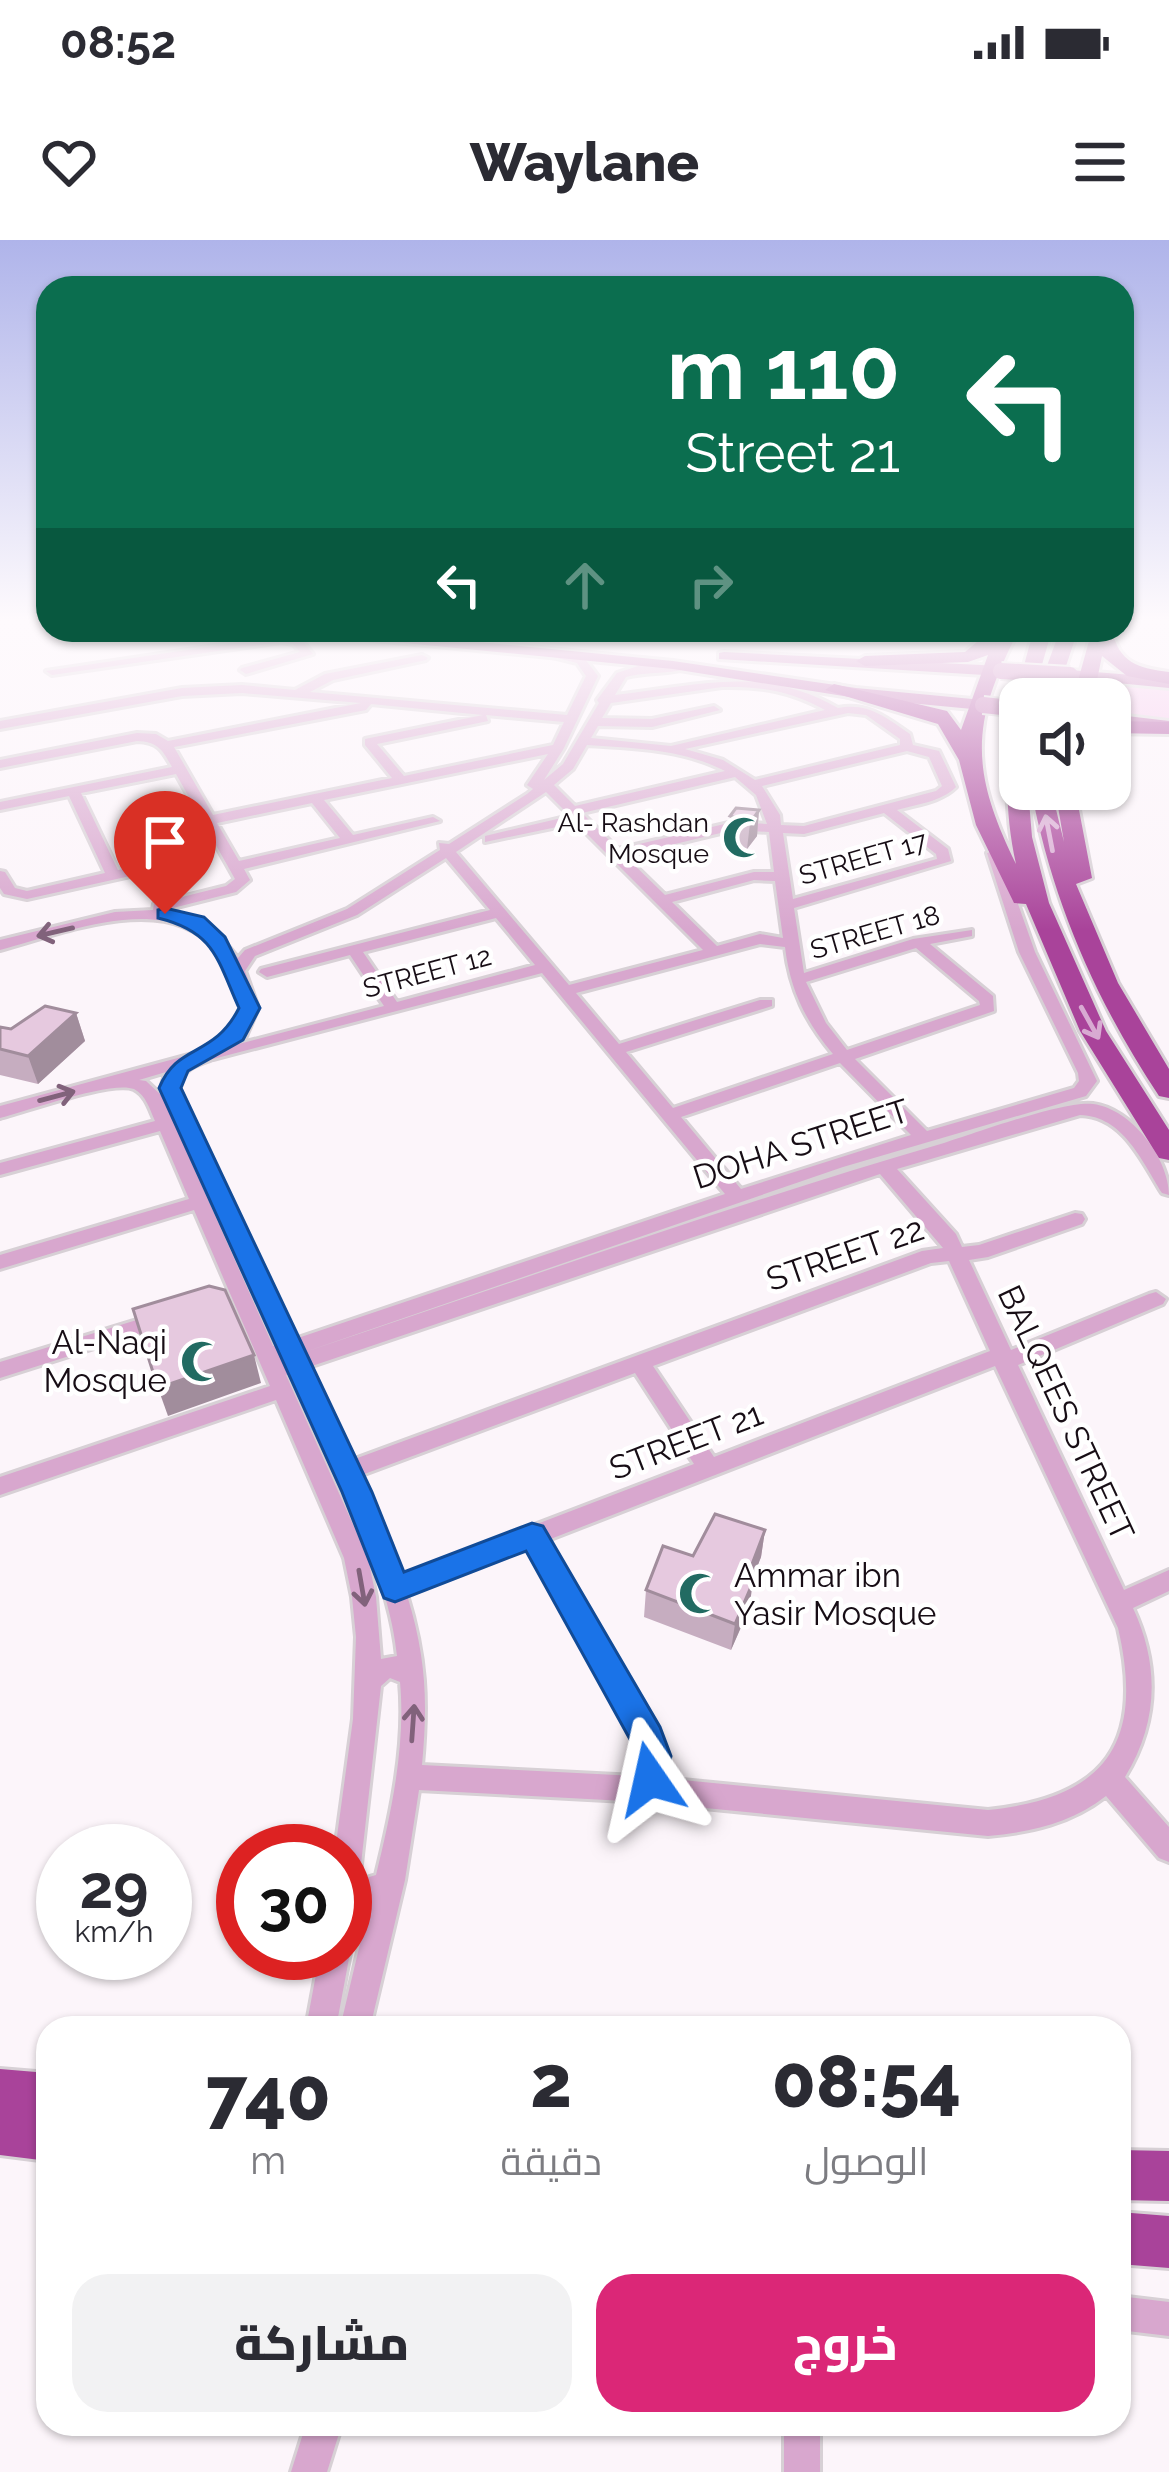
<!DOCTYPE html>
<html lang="ar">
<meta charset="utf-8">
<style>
:root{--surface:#fff;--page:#f2f2f3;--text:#2b2b33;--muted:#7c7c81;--accent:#db2777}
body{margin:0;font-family:Raleway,Cairo,sans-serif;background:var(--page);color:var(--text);direction:rtl;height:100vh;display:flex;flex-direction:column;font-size:45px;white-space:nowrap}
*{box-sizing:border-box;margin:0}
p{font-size:39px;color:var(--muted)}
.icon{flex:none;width:66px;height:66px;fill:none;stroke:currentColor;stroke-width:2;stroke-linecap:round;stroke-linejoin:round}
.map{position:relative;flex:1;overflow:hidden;direction:ltr}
.details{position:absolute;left:36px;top:1776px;width:1095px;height:420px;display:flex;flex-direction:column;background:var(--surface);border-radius:36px;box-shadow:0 3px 9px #0004;direction:rtl}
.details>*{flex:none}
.banner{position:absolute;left:36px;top:36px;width:1098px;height:366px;border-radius:36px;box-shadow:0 3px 9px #0004;direction:rtl;background:#0b6e4f;color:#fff;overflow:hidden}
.fabs{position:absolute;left:999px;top:438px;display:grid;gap:24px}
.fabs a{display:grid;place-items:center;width:132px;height:132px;border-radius:24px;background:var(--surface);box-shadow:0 3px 9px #0004;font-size:60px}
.speed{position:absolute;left:36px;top:1584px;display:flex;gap:24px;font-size:60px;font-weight:700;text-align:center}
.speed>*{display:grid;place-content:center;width:156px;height:156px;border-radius:50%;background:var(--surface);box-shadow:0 3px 9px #0004;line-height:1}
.speed small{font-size:30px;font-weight:400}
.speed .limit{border:18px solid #d22;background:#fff;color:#111}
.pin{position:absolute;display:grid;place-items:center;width:102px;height:102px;color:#fff;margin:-123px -51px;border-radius:50% 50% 50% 0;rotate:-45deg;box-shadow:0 0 12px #0007}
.pin .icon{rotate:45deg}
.me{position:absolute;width:132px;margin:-66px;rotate:349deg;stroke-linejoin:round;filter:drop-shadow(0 0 9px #0008)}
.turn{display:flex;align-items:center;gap:42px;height:252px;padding:0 36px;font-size:54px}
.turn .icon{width:156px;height:156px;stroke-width:2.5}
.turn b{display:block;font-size:84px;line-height:102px}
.lanes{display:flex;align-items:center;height:114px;padding:0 36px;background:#0003;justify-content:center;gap:60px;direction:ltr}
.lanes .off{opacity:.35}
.eta{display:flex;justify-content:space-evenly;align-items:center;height:204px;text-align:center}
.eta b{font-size:72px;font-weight:800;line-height:84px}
.action{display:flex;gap:24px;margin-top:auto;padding:24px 36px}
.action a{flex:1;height:138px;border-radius:36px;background:var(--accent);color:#fff;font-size:48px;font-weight:800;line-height:138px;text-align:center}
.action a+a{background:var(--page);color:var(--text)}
.status{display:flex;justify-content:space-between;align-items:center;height:84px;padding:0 60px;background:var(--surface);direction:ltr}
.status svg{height:33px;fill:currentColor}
header{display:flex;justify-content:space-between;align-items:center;height:156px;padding:0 36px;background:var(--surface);font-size:54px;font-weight:800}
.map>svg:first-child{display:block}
.green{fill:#f5c2ea}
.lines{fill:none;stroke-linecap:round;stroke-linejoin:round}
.minor-casing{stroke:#d7d0d5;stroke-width:6}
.major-casing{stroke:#d7d0d5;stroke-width:6}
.highway-casing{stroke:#d7d0d5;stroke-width:6}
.minor{fill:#d8a7ce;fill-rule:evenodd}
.major{fill:#b760a8;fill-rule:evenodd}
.highway{fill:#a9439a;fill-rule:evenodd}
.major-bridge-casing{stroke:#d7d0d5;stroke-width:20;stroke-linecap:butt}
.major-bridge{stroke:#b760a8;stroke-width:16}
.wall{fill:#c6adc0}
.shaded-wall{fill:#a18d9c}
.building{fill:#e6c9df;stroke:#a18d9c;stroke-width:3}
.oneway{stroke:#d8aad2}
.oneway2{stroke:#81627b}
.route{fill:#1a73e8;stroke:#114b97;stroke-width:3}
.labels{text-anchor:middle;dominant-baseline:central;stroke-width:9;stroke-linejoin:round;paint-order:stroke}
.far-poi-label{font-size:27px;fill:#170d15;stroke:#fff;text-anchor:end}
.far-street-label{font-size:27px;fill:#170d15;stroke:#fff}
.street-label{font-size:33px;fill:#170d15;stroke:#fff}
.poi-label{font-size:33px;fill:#170d15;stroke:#fff;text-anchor:end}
</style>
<div class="status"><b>08:52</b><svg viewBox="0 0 49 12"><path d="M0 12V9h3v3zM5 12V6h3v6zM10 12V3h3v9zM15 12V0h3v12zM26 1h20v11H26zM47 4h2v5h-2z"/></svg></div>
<header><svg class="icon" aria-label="menu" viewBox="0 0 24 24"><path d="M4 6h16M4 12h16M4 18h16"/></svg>Waylane<svg class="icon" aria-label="heart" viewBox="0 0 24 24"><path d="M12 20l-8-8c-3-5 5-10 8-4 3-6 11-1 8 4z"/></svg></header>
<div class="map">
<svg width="1169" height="2232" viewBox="0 0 1169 2232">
<rect width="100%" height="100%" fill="#fcf5fa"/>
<polygon class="green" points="1111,444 1169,447 1169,484 1110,477"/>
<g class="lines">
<defs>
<g id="minor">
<polygon points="281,396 301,399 313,414 246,434 240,430 242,428 300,412 293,404 281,402 52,435 46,431"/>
<path d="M553 411 585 419 598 436 564 508 544 540 563 524 599 463 597 460 617 433 644 424 685 423 691 427C672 435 647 431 626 437L615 455C698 446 761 424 838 468 868 462 887 478 910 494L913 505 939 511 956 547C941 562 917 564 897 570L948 609 951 621 794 668 804 733 913 699 972 690V696L930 704 993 756 994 771 855 819 927 891 1074 848 1079 841 1078 833 1019 712 987 613 999 610 1035 712 1097 841 1086 856 843 927 302 1113C515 1042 728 966 944 903 976 893 1065 860 1093 864 1132 869 1169 919 1169 955L1162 953C1142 921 1123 876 1080 875L897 929 956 994 962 1007 979 1005 1075 973 1082 974 1085 979 1082 984 988 1017 969 1020 1011 1110 1149 1054 1156 1052 1166 1059 1163 1064 1018 1125 1124 1350 1169 1330V1351L1133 1368C1160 1426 1158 1483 1125 1537L1169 1587V1622L1159 1618 1106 1556C1071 1583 1032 1592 988 1596L644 1562 419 1550 405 1640 370 1788H340L369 1666 345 1658V1611H335L353 1479 356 1397 352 1357 344 1318 276 1160 0 1255V1237L270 1146 194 970 0 1029V1015L189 959 160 891 0 935V923L155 881C150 870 146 855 134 849 112 840 27 871 0 878V866L200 812 233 789 242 768C237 753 231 737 227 725 226 724 216 711 215 710 168 649 61 694 0 710V700L115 672 153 670 154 664 226 646 235 639 176 534 81 553 118 630 152 623 159 627 157 630 27 659 4 654 0 648V631L5 632 15 648 27 651 105 633 69 556 0 570V562L172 527C162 509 158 502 137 501L0 528V520L137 493 156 494 168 501 361 463 242 453 182 456 0 489V481L182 448 242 445 295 450 325 434 422 415 428 418 426 420 333 440 310 452 567 475 586 436 577 423 549 416 547 414ZM722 447C761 446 791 451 825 470L671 506 591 498 598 486 652 487 720 470 714 466 652 479 602 478 611 463ZM371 464 483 475 365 499V505L392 538 213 575 174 507 366 470ZM848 473 866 475 900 499V505L755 540 723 520 685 509ZM486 475 564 482 553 505 404 536 377 504 488 481ZM587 505C633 508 683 509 725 531L575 566 554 545 573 529ZM907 511 929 517 942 546 936 551 804 586 781 585 780 575 762 546ZM548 514 527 545 533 549 527 554 449 604 439 603 440 610 347 669 245 710 238 718C216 690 197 677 161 671L236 652 250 640 244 629 440 581 433 577 353 595 324 560ZM735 537 756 555 767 584 733 582 618 609 582 573ZM546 552 570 576 485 596V602L576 583 703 710 569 745 456 612ZM312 563 340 598 239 621 217 583ZM884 573 936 614 937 619 793 659 783 593 804 594ZM733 590 769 592 774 632H754L665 655 625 616ZM446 618 490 670 261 729 259 732 267 737 350 715 384 766 231 806 246 796 258 768 245 731 255 716 357 675ZM754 640 775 641 783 698 760 694 717 706 672 662ZM496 678 535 725 397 762 363 712ZM760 704 785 707C790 750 806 782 833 814L673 868 626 812 772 766V760H760L619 804 576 753ZM916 708 979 761 980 765 847 810 826 783 806 742ZM542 733 725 954 295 1099 179 848C183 828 195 825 213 819ZM840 823 911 895 741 949 681 877ZM166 832 161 848 277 1105 273 1106 162 856 146 841 139 840ZM880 934 943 1008 922 1011 352 1220 309 1127ZM949 1021 990 1111 714 1217 653 1126 931 1023ZM995 1126 1118 1388C1145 1503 1106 1558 988 1570L662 1538 666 1527 657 1489 548 1300ZM635 1133 694 1224 401 1336 391 1304 359 1236ZM290 1134C328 1216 388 1326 397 1416L381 1419 376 1357 368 1318 286 1135ZM528 1308 635 1500 640 1527 636 1536 422 1525C428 1461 426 1417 407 1355ZM390 1438 400 1442C406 1505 391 1574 376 1635L366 1638 360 1633 381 1446Z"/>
<polygon points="166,1071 173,1073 176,1078 173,1083 0,1138 0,1122"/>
<polygon points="345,1703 350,1713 336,1788 306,1788 320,1713 345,1713"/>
<polygon points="1119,2056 1169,2062 1169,2096 1119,2090"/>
<polygon points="306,2184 342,2184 327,2232 291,2232"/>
<rect x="784" y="2184" width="36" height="48"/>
</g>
<g id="major">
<polygon points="305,390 357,390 673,421 856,448 983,460 991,465 983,470 856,458 673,429 312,394"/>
<polygon points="724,412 1001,426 1009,431 1001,436 719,419 719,413"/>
<polygon points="1070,430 1169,438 1169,448 1065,438 1065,432"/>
<polygon points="1110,474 1169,481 1169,491 1110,484"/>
</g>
<g id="highway">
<path d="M991 390H1019C970 483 970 530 1016 624 998 543 1010 469 1034 390H1052L1032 459H1020V549H1028L1032 597 1049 663 1106 791 1169 890V920L1159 918 1080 791 1026 664 1014 663 976 585 959 520 938 484 825 450 834 444 947 471 961 490 988 415 968 422 865 426 856 421 865 416 965 412Z"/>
<polygon points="1060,390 1078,390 1055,459 1035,459"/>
<path d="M1092 390H1112C1119 423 1138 428 1169 432V444L1127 436 1102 416 1093 459H1073Z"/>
<polygon points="1110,481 1169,482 1169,494 1110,493"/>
<path d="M1031 549H1051L1064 602 1055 549H1075L1092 638 1076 644 1118 743 1169 829V858L1159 856C1096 761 1052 661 1031 549Z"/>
<polygon points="0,1829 48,1833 48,1921 0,1915"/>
<polygon points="1119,1910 1169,1911 1169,1961 1119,1960"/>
<polygon points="1119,1972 1169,1976 1169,2028 1119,2024"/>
</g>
</defs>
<use href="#minor" class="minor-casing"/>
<use href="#major" class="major-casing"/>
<use href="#highway" class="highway-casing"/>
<use href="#minor" class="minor"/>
<use href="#major" class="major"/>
<use href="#highway" class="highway"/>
<defs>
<g id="major-bridge">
<polyline points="1001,431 1070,435"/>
<polyline points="983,465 1020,469"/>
</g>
</defs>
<use href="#major-bridge" class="major-bridge-casing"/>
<use href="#major-bridge" class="major-bridge"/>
</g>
<g class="wall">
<polygon points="759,570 757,596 747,609 728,602 730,576"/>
<polygon points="76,773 85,801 38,844 0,835 0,787 11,789"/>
<polygon points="765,1290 761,1317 751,1342 749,1369 731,1410 644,1377 646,1350 693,1316"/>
</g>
<g class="shaded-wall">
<polygon points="759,570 757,596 747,609 750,583"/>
<polygon points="76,773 85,801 38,844 28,816"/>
<polygon points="254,1115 261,1143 168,1176 158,1148"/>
<polygon points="765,1290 761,1317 742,1366 746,1340"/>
<polygon points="753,1342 749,1369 731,1410 735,1384"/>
</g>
<g class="building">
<polygon points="736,568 759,570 750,583 730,576"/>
<polygon points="45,766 76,773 28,816 0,809 0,787 11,789"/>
<polygon points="209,1046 225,1050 254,1115 158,1148 133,1069"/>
<polygon points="715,1274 765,1290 746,1340 753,1342 735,1384 646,1350 663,1306 693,1316"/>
</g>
<defs><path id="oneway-shaft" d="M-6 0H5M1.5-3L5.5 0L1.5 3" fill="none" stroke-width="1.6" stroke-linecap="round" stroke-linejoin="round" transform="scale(3)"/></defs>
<g class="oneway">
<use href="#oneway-shaft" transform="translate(1049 593) rotate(-101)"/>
<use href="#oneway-shaft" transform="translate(1090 783) rotate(61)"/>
</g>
<g class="oneway2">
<use href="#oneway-shaft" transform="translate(55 692) rotate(167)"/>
<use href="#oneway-shaft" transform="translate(57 856) rotate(-15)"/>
<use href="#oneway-shaft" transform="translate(362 1348) rotate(80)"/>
<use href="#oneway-shaft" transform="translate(413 1483) rotate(-86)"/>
</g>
<linearGradient id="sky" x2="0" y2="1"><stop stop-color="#afb4ea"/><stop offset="0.55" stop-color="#fefafd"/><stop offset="1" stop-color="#fefafd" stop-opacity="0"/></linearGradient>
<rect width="1169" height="690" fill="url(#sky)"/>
<path class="route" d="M165 668 204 677 225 697 260 768 243 800 188 831 181 848 372 1252 404 1332 532 1283 543 1286 660 1487 671 1516 662 1551 650 1556 637 1551C630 1535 638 1520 632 1503L526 1311 395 1362 384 1358 342 1252 159 848C178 802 213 819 239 768 217 719 215 692 158 678V670Z"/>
<defs>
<symbol id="mosque-bare" viewBox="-9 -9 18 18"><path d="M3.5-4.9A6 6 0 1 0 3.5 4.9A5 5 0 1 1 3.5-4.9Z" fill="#226b62" stroke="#fff" stroke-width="2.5" paint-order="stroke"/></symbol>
</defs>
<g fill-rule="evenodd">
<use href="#mosque-bare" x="714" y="568" width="59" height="59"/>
<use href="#mosque-bare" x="172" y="1092" width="59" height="59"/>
<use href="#mosque-bare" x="670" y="1324" width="59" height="59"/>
</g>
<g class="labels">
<g class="far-poi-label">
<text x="709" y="582">Al- Rashdan<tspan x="709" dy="31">Mosque</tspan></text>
</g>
<g class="far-street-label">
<text transform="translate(863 618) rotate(-16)">STREET 17</text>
<text transform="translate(875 692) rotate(-16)">STREET 18</text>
<text transform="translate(427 732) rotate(-15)">STREET 12</text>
</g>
<g class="street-label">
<text transform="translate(801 904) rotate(-18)">DOHA STREET</text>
<text transform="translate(845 1014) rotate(-19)">STREET 22</text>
<text transform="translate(1066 1173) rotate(65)">BALQEES STREET</text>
<text transform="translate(686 1201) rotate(-21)">STREET 21</text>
</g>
<g class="poi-label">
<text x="167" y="1102">Al-Naqi<tspan x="167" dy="38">Mosque</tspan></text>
<text x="734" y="1335" text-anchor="start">Ammar ibn<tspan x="734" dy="38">Yasir Mosque</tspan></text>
</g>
</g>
</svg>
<div class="fabs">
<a><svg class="icon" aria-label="sound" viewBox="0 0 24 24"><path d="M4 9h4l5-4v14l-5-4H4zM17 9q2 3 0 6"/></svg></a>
</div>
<div class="speed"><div>29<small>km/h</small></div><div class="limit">30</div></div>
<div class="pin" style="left:165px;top:674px;background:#d93025"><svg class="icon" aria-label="arrive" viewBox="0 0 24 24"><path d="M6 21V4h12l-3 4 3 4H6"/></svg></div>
<svg class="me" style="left:650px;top:1539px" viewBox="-20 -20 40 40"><path d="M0-17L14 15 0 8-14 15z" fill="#1a73e8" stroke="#fff" stroke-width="4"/></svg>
<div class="banner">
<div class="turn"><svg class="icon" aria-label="left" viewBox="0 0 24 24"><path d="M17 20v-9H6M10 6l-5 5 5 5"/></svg><div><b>110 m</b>Street 21</div></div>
<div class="lanes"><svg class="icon" aria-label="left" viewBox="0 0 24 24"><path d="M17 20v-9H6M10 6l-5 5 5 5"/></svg><svg class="icon off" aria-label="ahead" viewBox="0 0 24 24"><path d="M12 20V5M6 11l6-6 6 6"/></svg><svg class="icon off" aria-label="right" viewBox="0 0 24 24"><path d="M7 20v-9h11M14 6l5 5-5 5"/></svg></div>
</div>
<section class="details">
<div class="eta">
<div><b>08:54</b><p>الوصول</p></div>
<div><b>2</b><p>دقيقة</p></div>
<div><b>740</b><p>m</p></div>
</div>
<div class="action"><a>خروج</a><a>مشاركة</a></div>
</section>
</div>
